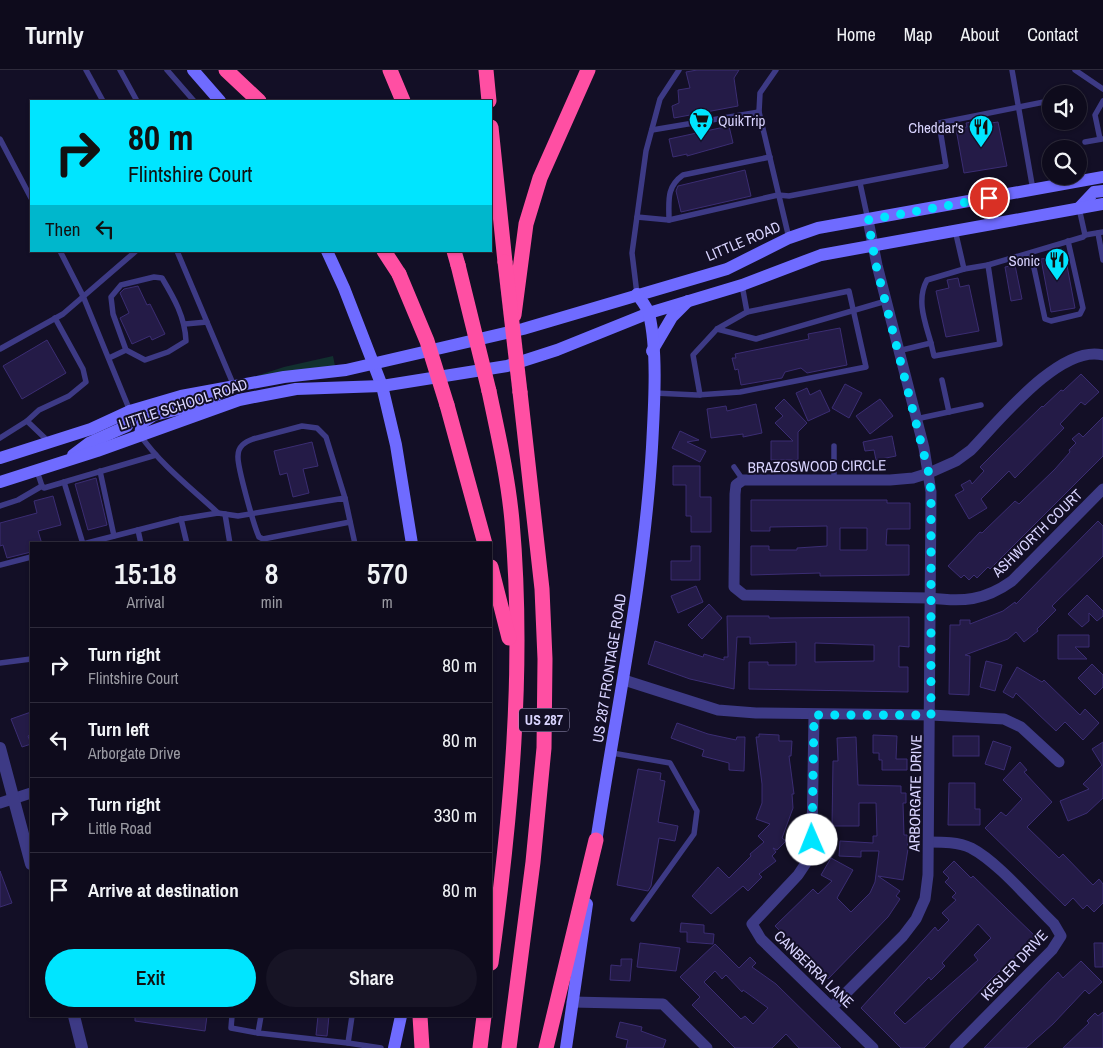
<!DOCTYPE html>
<style>
:root{--surface:#0e0b1c;--page:#171425;--text:#f1f3f6;--muted:#9b9ba3;--line:#2e2b3b;--accent:#00e5ff}
body{margin:0;font-family:"Archivo Narrow",sans-serif;background:var(--page);color:var(--text);height:100vh;display:flex;flex-direction:column;font-size:19px;white-space:nowrap}
*{box-sizing:border-box;margin:0}
p{font-size:16px;color:var(--muted)}
.icon{flex:none;width:28px;height:28px;fill:none;stroke:currentColor;stroke-width:2;stroke-linecap:round;stroke-linejoin:round}
.map{position:relative;flex:1;overflow:hidden}
.panel{position:absolute;left:30px;top:472px;width:462px;height:475px;display:flex;flex-direction:column;background:var(--surface);border-radius:0px;box-shadow:0 1px 4px #0004,0 0 0 1px var(--line)}
.panel>*{flex:none}
.hud{position:absolute;left:30px;top:30px;width:462px;height:152px;border-radius:0px;box-shadow:0 1px 4px #0004,0 0 0 1px var(--line);background:#00e5ff;color:#111;overflow:hidden}
.buttons{position:absolute;left:1042px;top:15px;display:grid;gap:10px}
.buttons a{display:grid;place-items:center;width:45px;height:45px;border-radius:50%;background:var(--surface);box-shadow:0 1px 4px #0004,0 0 0 1px var(--line);font-size:25px}
.pin{position:absolute;display:grid;place-items:center;width:42px;height:42px;color:#fff;margin:-21px;border:2px solid #fff;border-radius:50%;box-shadow:0 1px 5px #0007}
.me{position:absolute;width:55px;margin:-28px;rotate:359deg;stroke-linejoin:round;filter:drop-shadow(0 0 4px #0008)}
.turn{display:flex;align-items:center;gap:18px;height:105px;padding:0 15px;font-size:22px}
.turn .icon{width:65px;height:65px;stroke-width:2.5}
.turn b{display:block;font-size:35px;line-height:42px}
.then{display:flex;align-items:center;height:48px;padding:0 15px;background:#0003;gap:10px;font-size:19px}
.eta{display:flex;justify-content:space-evenly;align-items:center;height:85px;text-align:center}
.eta b{font-size:30px;font-weight:600;line-height:35px}
.cta{display:flex;gap:10px;margin-top:auto;padding:10px 15px}
.cta a{flex:1;height:58px;border-radius:30px;background:var(--accent);color:#111;font-size:20px;font-weight:600;line-height:58px;text-align:center}
.cta a+a{background:var(--page);color:var(--text)}
ul{padding:0;list-style:none}
li{display:flex;align-items:center;gap:15px;height:75px;padding:0 15px;border-top:1px solid var(--line)}
li div{flex:1}
li b{display:block;font-size:19px}
li em{font-style:normal}
header{display:flex;align-items:center;gap:30px;box-sizing:border-box;height:70px;padding:0 25px;background:var(--surface);border-bottom:1px solid var(--line)}
header strong{font-size:24px}
nav{display:flex;gap:28px;margin-inline-start:auto;font-size:18px}
.map>svg:first-child{display:block}
.green{fill:#12302f}
.building{fill:#241b47;stroke:#3b2d73;fill-rule:evenodd}
.lines{fill:none;stroke-linecap:round;stroke-linejoin:round}
.service{stroke:#3d3a85;stroke-width:5.5}
.minor{stroke:#3d3a85;stroke-width:11}
.tertiary{stroke:#3d3a85;stroke-width:12}
.secondary{stroke:#6f6bff;stroke-width:12}
.motorway{stroke:#ff4fa3;stroke-width:15}
.motorway-bridge{stroke:#ff4fa3;stroke-width:15}
.route{stroke:#00e5ff;stroke-width:9;stroke-dasharray:0 16.2}
.labels{text-anchor:middle;dominant-baseline:central;stroke-width:4;stroke-linejoin:round;paint-order:stroke}
.shield{fill:#130f26;stroke:#9e99be;stroke-width:1}
.shield-label{font-size:14px;font-weight:bold;fill:#d9d4ff}
.poi-label{font-size:15px;fill:#d9d4ff;stroke:#130f26;text-anchor:end}
.street-label{font-size:15px;fill:#d9d4ff;stroke:#130f26}
</style>
<header>
<strong>Turnly</strong>
<nav><a>Home</a><a>Map</a><a>About</a><a>Contact</a></nav>
</header>
<div class="map">
<svg width="1103" height="978" viewBox="0 0 1103 978">
<rect width="100%" height="100%" fill="#130f26"/>
<polygon class="green" points="333,286 335,296 247,309 284,297"/>
<g class="building">
<polygon points="697,0 739,0 734,8 738,36 674,48 672,36 679,33 678,20 690,18 686,2"/>
<polygon points="976,51 977,55 998,52 1007,96 964,103 956,59 967,57 966,53"/>
<polygon points="729,56 733,73 687,86 687,84 673,87 669,69"/>
<polygon points="745,100 751,126 681,142 676,121 678,116"/>
<polygon points="1065,185 1075,238 1051,242 1041,189"/>
<polygon points="1015,195 1022,229 1011,231 1005,197"/>
<polygon points="958,208 960,217 969,215 979,261 946,267 936,221 949,218 947,210"/>
<polygon points="138,216 147,235 150,234 165,264 152,270 150,266 132,274 120,248 129,243 120,223 124,219"/>
<polygon points="840,258 847,295 807,303 801,298 785,302 782,308 741,315 738,299 735,300 732,288 736,288 735,284 809,269 808,264"/>
<polygon points="47,270 66,303 22,329 3,296"/>
<polygon points="1081,304 1099,322 1085,335 1081,332 1060,354 1064,358 1015,408 1009,401 981,429 987,438 969,449 955,425 964,420 961,415 970,410 972,414 984,401 980,397 998,379 1042,336 1043,337 1061,320 1063,321"/>
<polygon points="845,314 862,323 849,348 832,338"/>
<polygon points="807,318 810,325 820,320 830,341 808,351 796,323"/>
<polygon points="784,329 807,353 798,362 798,390 771,390 771,371 793,371 775,353 783,346 775,338"/>
<polygon points="880,329 893,346 870,364 856,346"/>
<polygon points="756,334 762,363 743,367 743,364 711,368 707,339 726,336 727,341"/>
<polygon points="1103,347 1103,386 990,499 988,497 977,508 974,505 969,510 964,505 961,508 948,496 980,462 982,463 1015,431 1019,434 1055,399 1070,382 1069,380 1076,373 1072,369 1079,363 1083,367"/>
<polygon points="680,361 699,370 687,372 706,381 700,392 672,378"/>
<polygon points="892,366 896,386 876,390 874,380 865,381 863,372"/>
<polygon points="312,372 318,396 303,399 309,423 293,427 287,403 280,405 274,381"/>
<polygon points="673,396 700,396 700,427 711,427 711,462 691,462 691,446 686,446 686,415 673,415"/>
<polygon points="96,408 107,455 88,460 75,414"/>
<polygon points="53,426 61,455 38,461 42,474 31,474 31,482 7,488 3,475 0,476 0,453 37,443 34,431"/>
<path d="M751 430H887V433H910V459H887L886 475H909V505L820 506V503L751 505V476H769V480H797V478L827 476V456L770 457V461H751ZM840 458H867V480H840Z"/>
<polygon points="1098,451 1103,456 1103,486 1052,536 1056,540 1037,559 1038,561 1024,572 1016,562 1008,569 965,585 970,586 969,625 949,624 950,555 960,555 960,550 970,550 970,554 1003,541 1015,532 1016,534"/>
<polygon points="691,476 700,476 700,510 671,510 671,491 691,491"/>
<polygon points="696,516 703,532 678,543 671,526"/>
<polygon points="1087,525 1103,541 1103,546 1097,551 1089,543 1089,551 1082,557 1068,544"/>
<polygon points="709,534 722,548 702,569 688,555"/>
<path d="M727 546H769V548L909 547V577L899 576V597H908V622L749 619V592H768V595H796V572L750 574V567H737L734 619 690 609 648 594 655 571 703 587 704 584 724 590V587H728ZM815 573 874 575V591L815 592Z"/>
<polygon points="1058,565 1089,565 1089,577 1075,577 1087,589 1058,589"/>
<polygon points="986,591 1002,595 995,621 980,617"/>
<polygon points="1092,594 1103,605 1103,617 1095,625 1078,608"/>
<polygon points="1017,597 1042,612 1044,610 1080,645 1085,639 1099,653 1083,670 1065,652 1056,661 1016,623 1013,628 1003,622"/>
<polygon points="31,642 31,664 28,666 31,674 22,677 11,649"/>
<polygon points="677,653 708,664 736,670 737,667 745,667 744,701 729,700 729,693 702,686 704,680 671,668"/>
<polygon points="759,664 779,665 779,671 792,671 791,686 789,686 794,724 792,724 793,738 782,768 786,771 777,780 773,778 776,782 772,786 776,791 759,804 762,807 748,821 743,816 711,844 692,826 718,797 729,808 751,786 750,784 764,772 758,766 770,754 756,749 762,733 762,714 756,667 759,667"/>
<polygon points="873,665 897,666 896,689 907,689 907,700 882,700 882,690 879,690 879,683 873,683"/>
<rect x="953" y="666" width="26" height="20"/>
<polygon points="856,667 858,715 901,716 901,723 906,723 906,733 903,733 904,765 907,765 908,779 903,810 878,806 900,821 896,826 900,829 888,847 828,909 775,856 813,819 818,824 832,811 821,805 831,788 853,800 837,828 851,842 870,823 875,812 879,781 861,781 861,787 839,786 840,771 873,773 873,766 877,766 876,733 859,733 859,756 832,756 833,691 838,691 837,668"/>
<polygon points="993,671 1011,677 1004,700 985,694"/>
<polygon points="1103,672 1103,728 1087,743 1068,751 1060,731 1089,719 1083,714 1102,695 1092,679"/>
<polygon points="1020,692 1027,700 1024,702 1052,732 1027,757 1059,788 1063,784 1093,815 1099,809 1103,814 1103,833 1094,842 1087,835 1083,839 1073,828 1065,836 985,758 1001,742 1006,746 1022,729 1003,710"/>
<polygon points="638,699 661,703 660,710 665,711 658,752 678,756 675,771 659,768 651,816 648,821 617,815"/>
<polygon points="949,713 975,713 975,739 980,739 980,755 948,755"/>
<path d="M954 791 971 808 973 806 1037 868 994 906 924 978H901L861 938 935 857 938 861 949 850 942 843 956 830 952 827 956 823 945 812 949 808 943 802ZM978 854 991 868 974 885 978 890 905 954 894 943 929 907 931 910 945 896 942 893Z"/>
<polygon points="0,801 12,833 0,837"/>
<polygon points="681,853 704,855 704,863 714,864 713,874 687,872 687,862 680,862"/>
<polygon points="640,873 680,878 676,901 637,897"/>
<polygon points="1094,873 1103,873 1103,897 1095,897"/>
<path d="M715 874 739 898 750 887 756 893 752 897 776 914 841 978H799L786 964 772 978H735L692 935 700 927 680 907ZM715 901 722 909 726 905 742 922 743 920 768 938 753 954 745 946 741 949 704 912Z"/>
<polygon points="621,889 632,889 630,911 610,910 611,895 621,896"/>
<polygon points="1081,891 1102,912 1089,924 1085,920 1053,954 1026,978 984,978 1058,902 1063,908"/>
<polygon points="1103,942 1103,978 1063,978 1089,953 1087,951 1095,943 1098,946"/>
<polygon points="135,946 207,946 205,961 135,951"/>
<polygon points="318,946 329,946 327,966 316,965"/>
<polygon points="620,952 642,957 641,961 666,970 663,978 626,978 628,970 616,967"/>
</g>
<g class="lines">
<g class="service">
<polyline points="86,0 103,31"/>
<polyline points="120,0 137,31"/>
<polyline points="167,0 194,31"/>
<polyline points="776,0 760,23 759,42 789,168"/>
<polyline points="1012,0 1033,120"/>
<polyline points="1075,0 1103,19"/>
<polyline points="652,60 759,42"/>
<polyline points="0,69 31,128"/>
<polyline points="1100,69 1095,45 1103,31"/>
<polyline points="1085,72 1102,69"/>
<polyline points="860,113 868,150"/>
<polyline points="637,147 669,150 778,125 789,126 946,96 939,53 1049,31"/>
<path d="M669 150C669 131 666 117 683 105L770 87"/>
<polyline points="1098,163 1103,190"/>
<polyline points="1085,165 1103,162"/>
<polyline points="60,181 83,226 130,341"/>
<polyline points="177,181 234,316"/>
<polyline points="1031,184 1045,249 1051,251 1080,244 1083,238 1068,171"/>
<polyline points="988,195 1083,167 1085,165 1079,138"/>
<path d="M154 207 162 208C174 228 185 247 186 271L168 282 145 290 126 280 113 244 111 227 121 215Z"/>
<polyline points="637,224 632,183 646,81 660,29 679,0"/>
<polyline points="185,254 207,252"/>
<polyline points="717,259 756,269 886,231"/>
<polyline points="931,273 934,286 1000,274 988,195 964,199"/>
<polyline points="0,279 63,244 136,181"/>
<path d="M898 281 931 273C925 252 916 230 927 210L964 199 955 160"/>
<polyline points="109,288 126,280"/>
<polyline points="942,310 949,342"/>
<polyline points="654,323 697,325 740,322 866,297 849,221 747,242 742,215"/>
<polyline points="700,325 693,285 717,259 747,242"/>
<polyline points="916,349 981,335"/>
<path d="M140 365C161 395 191 418 218 443"/>
<polyline points="0,368 27,351"/>
<polyline points="49,372 27,351 39,340 69,326 86,312 83,299 55,248"/>
<polyline points="734,397 743,410"/>
<polyline points="37,401 42,416 44,418 156,385"/>
<polyline points="100,401 114,466"/>
<polyline points="834,409 834,376"/>
<polyline points="64,412 83,474"/>
<path d="M345 428 326 367 317 358 302 356 253 369C245 372 238 376 238 386 237 396 254 456 259 467L263 469 350 452"/>
<polyline points="0,436 18,430 42,416"/>
<polyline points="225,444 230,474"/>
<polyline points="181,449 187,474"/>
<polyline points="138,460 141,474"/>
<polyline points="83,474 181,449 218,443 238,446 345,428 355,474"/>
<polyline points="0,495 31,487"/>
<polyline points="0,593 31,589"/>
<polyline points="612,683 670,693 697,741 694,764 633,849"/>
<polyline points="232,946 231,958 258,963"/>
<polyline points="261,946 258,963 348,973"/>
<polyline points="352,946 348,973 381,978"/>
</g>
<g class="minor">
<path d="M1103 285C1060 274 999 351 971 380L956 391 929 403 913 408 890 410H743L736 415 735 424 734 517 744 525 930 528C963 532 984 531 1012 511L1103 419"/>
<polyline points="624,610 718,640 756,643 931,645 1004,649 1021,657 1059,692"/>
<polyline points="814,645 812,770 808,790 798,805 752,854 761,869 873,978"/>
<polyline points="0,733 31,723"/>
<path d="M929 772C943 772 958 772 971 778 998 792 1031 832 1054 854L1061 866 1052 880 955 978"/>
<polyline points="572,932 663,934 707,978"/>
<polyline points="832,937 903,866 916,849 925,829 928,805 931,422 924,378 877,195 868,150"/>
</g>
<g class="tertiary">
<polyline points="0,678 31,794"/>
<polyline points="74,946 82,978"/>
</g>
<g class="secondary">
<polyline points="193,0 220,31"/>
<polyline points="1079,138 1094,122 1103,121"/>
<polyline points="327,181 344,218 382,316 396,375 412,474"/>
<polyline points="652,281 672,247 688,231"/>
<polyline points="140,365 142,353 154,345 197,335 221,323"/>
<polyline points="73,385 89,373 127,356 130,351 130,341"/>
<polyline points="0,388 91,359 130,341 181,326 284,307 346,300 523,259 727,199 789,168 818,158 1103,107"/>
<polyline points="0,412 97,381 239,330 296,319 382,316 507,296 557,280 649,243 742,215 821,185 1103,134"/>
<path d="M595 779C615 645 644 513 652 377 654 338 658 281 649 244 647 237 641 230 637 224"/>
<polyline points="394,978 401,946"/>
<polyline points="566,978 587,834"/>
</g>
<g class="motorway">
<polyline points="226,0 259,31"/>
<polyline points="390,0 403,31"/>
<polyline points="486,0 489,31"/>
<polyline points="491,57 505,192"/>
<polyline points="384,181 399,204"/>
<polyline points="454,181 458,195"/>
<polyline points="514,245 526,154 540,108 588,0"/>
<path d="M489 321C498 364 508 407 512 451 525 598 511 747 491 893"/>
<polyline points="447,335 485,474"/>
<polyline points="491,497 509,568"/>
<polyline points="420,946 422,978"/>
<polyline points="480,978 484,946"/>
<polyline points="509,978 533,792 544,678 545,589 542,519 520,322"/>
<polyline points="546,978 596,770"/>
</g>
<g class="motorway-bridge">
<polyline points="505,192 520,322"/>
<polyline points="458,195 489,321"/>
<polyline points="399,204 427,271 447,335"/>
</g>
</g>
<g class="lines">
<polyline class="route" points="812,770 814,645 931,645 931,422 929,404 876,195 868,150 989,128"/>
</g>
<defs>
<symbol id="supermarket-pin" viewBox="-11 -11 22 30"><path d="M0 17L-7.5 6A9.5 9.5 0 1 1 7.5 6Z" fill="#00e5ff" stroke="#130f26"/><path d="M-6-5.5h2.5l.6 2H6L4.5 2H-2.5L-4.4-4H-6ZM-1.5 3.2a1.3 1.3 0 1 0 .1 0ZM3 3.2a1.3 1.3 0 1 0 .1 0Z" fill="#111"/></symbol>
<symbol id="restaurant-pin" viewBox="-11 -11 22 30"><path d="M0 17L-7.5 6A9.5 9.5 0 1 1 7.5 6Z" fill="#00e5ff" stroke="#130f26"/><path d="M-5-6h1v4h1v-4h1v4h1v-4h1v5L-1.5 .5V6h-2V.5L-5-1ZM5-6V6H3V1.5H1.5Q1.5-4 5-6Z" fill="#111"/></symbol>
</defs>
<g fill-rule="evenodd">
<use href="#supermarket-pin" x="687" y="36" width="28" height="38"/>
<use href="#restaurant-pin" x="967" y="43" width="28" height="38"/>
<use href="#restaurant-pin" x="1043" y="176" width="28" height="38"/>
</g>
<g class="labels">
<rect class="shield" x="519" y="638.5" width="50" height="23" rx="4"/>
<g class="shield-label">
<text x="544" y="650">US 287</text>
</g>
<g class="poi-label">
<text x="718" y="50" text-anchor="start">QuikTrip</text>
<text x="964" y="57">Cheddar's</text>
<text x="1040" y="190">Sonic</text>
</g>
<g class="street-label">
<text transform="translate(743 171) rotate(-23)">LITTLE ROAD</text>
<text transform="translate(183 334) rotate(-18)">LITTLE SCHOOL ROAD</text>
<text transform="translate(817 396) rotate(-1)">BRAZOSWOOD CIRCLE</text>
<text transform="translate(1037 463) rotate(-44)">ASHWORTH COURT</text>
<text transform="translate(609 598) rotate(-81)">US 287 FRONTAGE ROAD</text>
<text transform="translate(915 723) rotate(-89)">ARBORGATE DRIVE</text>
<text transform="translate(1014 895) rotate(-47)">KESLER DRIVE</text>
<text transform="translate(814 899) rotate(44)">CANBERRA LANE</text>
</g>
</g>
</svg>
<div class="buttons">
<a><svg class="icon" aria-label="sound" viewBox="0 0 24 24"><path d="M4 9h4l5-4v14l-5-4H4zM17 9q2 3 0 6"/></svg></a>
<a><svg class="icon" aria-label="search" viewBox="0 0 24 24"><circle cx="10" cy="10" r="6"/><path d="M15 15l6 6"/></svg></a>
</div>
<div class="pin" style="left:989px;top:128px;background:#d93025"><svg class="icon" aria-label="arrive" viewBox="0 0 24 24"><path d="M6 21V4h12l-3 4 3 4H6"/></svg></div>
<svg class="me" style="left:812px;top:770px" viewBox="-20 -20 40 40"><circle r="19" fill="#fff"/><path d="M0-13L10 11 0 6-10 11z" fill="#00e5ff"/></svg>
<div class="hud">
<div class="turn"><svg class="icon" aria-label="right" viewBox="0 0 24 24"><path d="M7 20v-9h11M14 6l5 5-5 5"/></svg><div><b>80 m</b>Flintshire Court</div></div>
<div class="then">Then<svg class="icon" aria-label="left" viewBox="0 0 24 24"><path d="M17 20v-9H6M10 6l-5 5 5 5"/></svg></div>
</div>
<section class="panel">
<div class="eta">
<div><b>15:18</b><p>Arrival</p></div>
<div><b>8</b><p>min</p></div>
<div><b>570</b><p>m</p></div>
</div>
<ul>
<li><svg class="icon" aria-label="right" viewBox="0 0 24 24"><path d="M7 20v-9h11M14 6l5 5-5 5"/></svg><div><b>Turn right</b><p>Flintshire Court</p></div><em>80 m</em></li>
<li><svg class="icon" aria-label="left" viewBox="0 0 24 24"><path d="M17 20v-9H6M10 6l-5 5 5 5"/></svg><div><b>Turn left</b><p>Arborgate Drive</p></div><em>80 m</em></li>
<li><svg class="icon" aria-label="right" viewBox="0 0 24 24"><path d="M7 20v-9h11M14 6l5 5-5 5"/></svg><div><b>Turn right</b><p>Little Road</p></div><em>330 m</em></li>
<li><svg class="icon" aria-label="arrive" viewBox="0 0 24 24"><path d="M6 21V4h12l-3 4 3 4H6"/></svg><div><b>Arrive at destination</b></div><em>80 m</em></li>
</ul>
<div class="cta"><a>Exit</a><a>Share</a></div>
</section>
</div>
